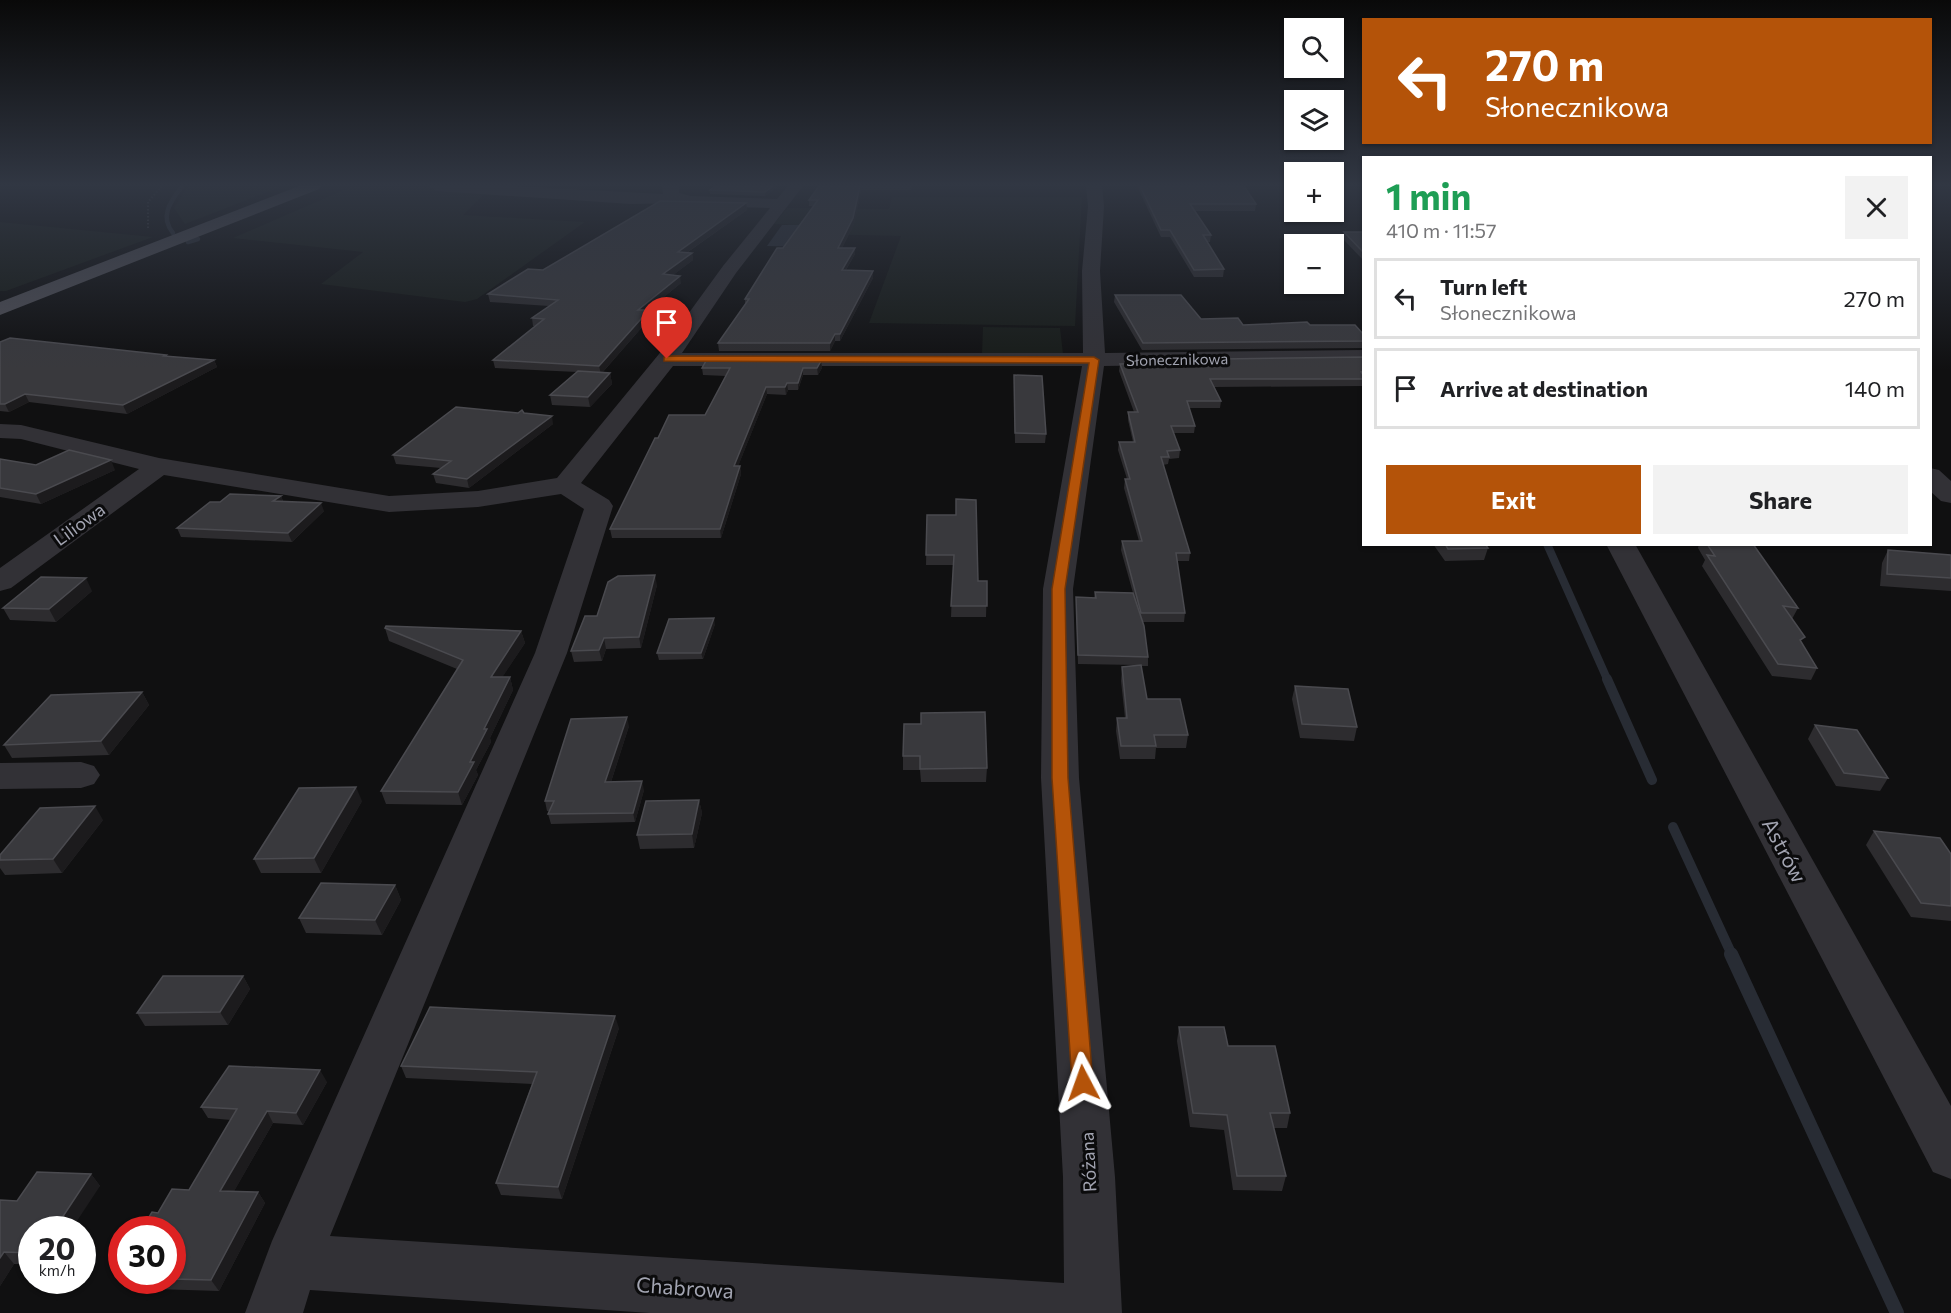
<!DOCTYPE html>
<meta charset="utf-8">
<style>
:root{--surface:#fff;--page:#f2f2f2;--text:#202124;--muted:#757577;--line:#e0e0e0;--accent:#b45309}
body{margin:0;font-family:Commissioner,sans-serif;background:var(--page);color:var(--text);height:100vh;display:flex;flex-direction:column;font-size:22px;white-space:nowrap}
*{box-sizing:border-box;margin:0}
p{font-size:20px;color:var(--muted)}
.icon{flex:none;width:33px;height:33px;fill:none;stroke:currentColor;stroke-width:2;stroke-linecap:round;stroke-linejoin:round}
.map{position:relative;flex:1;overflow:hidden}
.drawer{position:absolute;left:1362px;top:156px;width:570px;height:390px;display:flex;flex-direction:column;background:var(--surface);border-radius:0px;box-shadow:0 2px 4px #0004}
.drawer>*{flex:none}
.top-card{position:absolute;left:1362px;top:18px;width:570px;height:126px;border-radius:0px;box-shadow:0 2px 4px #0004;background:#b45309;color:#fff;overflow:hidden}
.tools{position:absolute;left:1284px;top:18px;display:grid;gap:12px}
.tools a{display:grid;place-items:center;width:60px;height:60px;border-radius:0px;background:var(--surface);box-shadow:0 2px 4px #0004;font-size:30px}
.speed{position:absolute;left:18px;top:1216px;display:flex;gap:12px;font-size:30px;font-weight:700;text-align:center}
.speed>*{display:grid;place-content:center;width:78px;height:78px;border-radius:50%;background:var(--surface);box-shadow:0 2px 4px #0004;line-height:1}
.speed small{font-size:15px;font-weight:400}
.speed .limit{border:9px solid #d22;background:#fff;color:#111}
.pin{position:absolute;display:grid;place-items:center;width:51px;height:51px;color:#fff;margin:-62px -26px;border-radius:50% 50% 50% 0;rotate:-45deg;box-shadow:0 0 6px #0007}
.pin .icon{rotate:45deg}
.me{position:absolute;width:66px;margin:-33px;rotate:356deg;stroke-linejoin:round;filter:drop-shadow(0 0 4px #0008)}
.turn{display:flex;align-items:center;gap:21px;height:126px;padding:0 24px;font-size:27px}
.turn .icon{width:78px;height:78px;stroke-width:2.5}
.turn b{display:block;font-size:42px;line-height:51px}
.round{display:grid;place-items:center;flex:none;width:63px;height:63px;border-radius:0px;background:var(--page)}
.overview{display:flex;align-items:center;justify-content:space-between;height:102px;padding:0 24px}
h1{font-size:36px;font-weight:700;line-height:45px;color:#1e9e55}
.cta{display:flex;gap:12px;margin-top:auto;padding:12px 24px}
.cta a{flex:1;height:69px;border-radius:0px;background:var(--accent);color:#fff;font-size:24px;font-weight:700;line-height:69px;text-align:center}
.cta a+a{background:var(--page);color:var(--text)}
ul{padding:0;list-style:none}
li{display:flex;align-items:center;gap:18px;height:81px;margin:0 12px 9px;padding:0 12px;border:3px solid var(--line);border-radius:0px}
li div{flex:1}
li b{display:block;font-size:22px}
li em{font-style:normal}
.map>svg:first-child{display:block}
.green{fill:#171b18}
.water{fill:#282c34}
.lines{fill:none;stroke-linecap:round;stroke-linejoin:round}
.stream-far3{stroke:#282c34;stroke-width:4.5}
.stream-far2{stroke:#282c34;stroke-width:8}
.stream-far1{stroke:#282c34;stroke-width:10}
.stream{stroke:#282c34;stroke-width:14}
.path{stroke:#37383d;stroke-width:2;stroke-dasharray:1.5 2;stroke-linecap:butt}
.minor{fill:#323136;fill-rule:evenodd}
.major{fill:#4e4e55;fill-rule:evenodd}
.wall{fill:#2d2c2f}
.shaded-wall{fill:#1c1b1d}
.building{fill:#39393d;stroke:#4a4a4f;stroke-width:1.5}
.route{fill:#b45309;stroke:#753606;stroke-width:1.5}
.labels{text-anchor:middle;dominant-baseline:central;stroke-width:6;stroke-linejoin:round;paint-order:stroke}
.far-street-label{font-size:15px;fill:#a2a4b1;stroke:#0b0b0c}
.street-label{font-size:18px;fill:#a2a4b1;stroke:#0b0b0c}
.near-street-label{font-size:21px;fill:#a2a4b1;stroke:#0b0b0c}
</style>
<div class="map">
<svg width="1951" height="1313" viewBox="0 0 1951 1313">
<rect width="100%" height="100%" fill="#101011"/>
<g class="green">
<polygon points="188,186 283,186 185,224 174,208"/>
<polygon points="353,186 492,186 463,215 585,222 477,299 465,302 321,284 363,252 233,238"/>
<polygon points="892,197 1082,197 1075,326 869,323 901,236 813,234 818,226 774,224 787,208 889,209"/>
<polygon points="0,222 153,237 6,291 0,291"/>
<polygon points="983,327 1060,328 1063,354 982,353"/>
</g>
<polygon class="water" points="782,225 818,225 805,247 767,246"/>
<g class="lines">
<g class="stream-far3">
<path d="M173 233C159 216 171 201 182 186"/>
<polyline points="188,242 198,239"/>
</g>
<polyline class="stream-far2" points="1547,544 1608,681"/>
<g class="stream-far1">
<polyline points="1607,679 1652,780"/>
<polyline points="1673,827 1732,955"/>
</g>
<polyline class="stream" points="1731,954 1897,1313"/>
<polyline class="path" points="148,228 148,202 162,186"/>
<g class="minor">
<path d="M429 186H512L663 194 662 186H679V193L691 196 777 199 788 186H803L736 273 682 353H1083L1082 271 1088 206 1086 186H1102L1104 206 1100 271 1105 353 1364 350V362L1104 366 1073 589 1079 778 1115 1177 1122 1313H650L310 1290 303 1313H245L272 1241 535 653 584 509 561 494 478 507 389 512 164 475 11 588 0 591V568L139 469 21 439 0 438V424L21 425 159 458 389 496 478 491 557 478 659 354 723 266 770 208 690 206 680 203 631 204 436 191ZM673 366H1082L1043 589 1041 778 1063 1177 1064 1283 330 1236 567 653 613 506 609 500 581 483Z"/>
<polygon points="1930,468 1939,470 1951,481 1951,503 1941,501 1930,491"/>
<polygon points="1606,544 1635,544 1951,1106 1951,1179 1933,1172"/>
<polygon points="81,762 94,766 100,775 94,784 81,788 0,789 0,763"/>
</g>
<polygon class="major" points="299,186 321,186 319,189 0,315 0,302"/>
</g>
<g class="wall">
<polygon points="715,186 779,186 765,196 710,194 710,190"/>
<polygon points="819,186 912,186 911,190 861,190 854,224 842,248 855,248 855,254 846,270 873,271 873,278 840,341 835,341 830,351 719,351 718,343 745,304 745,299 814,206 809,206 809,200"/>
<polygon points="1137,186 1244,186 1256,204 1255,211 1195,211 1211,235 1210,242 1207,242 1224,269 1223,277 1194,277 1170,237 1161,237"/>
<polygon points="746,203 747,210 688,252 692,253 693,260 673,275 681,283 648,310 649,310 650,318 602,373 610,373 612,384 590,407 552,405 550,395 577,372 495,368 493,360 535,326 533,326 532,318 549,306 490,302 488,294 543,270"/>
<polygon points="1344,232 1364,232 1364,261 1343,239"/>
<polygon points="1115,295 1201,319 1243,325 1310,325 1364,335 1364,348 1142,350 1114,302"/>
<polygon points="0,342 166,355 166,356 214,360 217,367 127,414 29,402 9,412 0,411"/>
<polygon points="1364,357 1364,386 1214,387 1221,401 1220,408 1189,408 1195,426 1194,433 1173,433 1180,450 1179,458 1169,459 1168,464 1163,465 1190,553 1189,561 1177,561 1185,613 1184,622 1143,622 1148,657 1148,666 1141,666 1147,699 1188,735 1186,748 1156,748 1155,759 1120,759 1116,731 1117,718 1125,718 1121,681 1122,667 1136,665 1078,664 1076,606 1076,597 1094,598 1095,592 1133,593 1121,550 1122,541 1139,541 1124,488 1125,479 1127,479 1118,450 1119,442 1133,442 1128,420 1128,412 1134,412 1119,371 1120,364 1153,363 1153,360"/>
<polygon points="821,361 822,368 818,375 803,375 798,390 788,390 786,395 767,394 738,466 740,466 741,474 721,538 612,538 610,529 658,438 705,415 726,376 703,375 702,368"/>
<polygon points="1014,384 1046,434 1045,443 1015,443"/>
<polygon points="524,413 553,424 469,488 436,483 433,474 441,468 396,464 393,455"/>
<polygon points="0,459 36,465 115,470 41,504 0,497"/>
<polygon points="281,496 283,501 324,511 292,542 181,537 177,528 220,502"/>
<polygon points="927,515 978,581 987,581 986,617 951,617 953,565 926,565"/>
<polygon points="1433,544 1485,544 1488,548 1484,560 1445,561"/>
<polygon points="1699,544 1707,544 1798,608 1792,619 1802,644 1817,668 1811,680 1772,676 1702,566 1705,560 1698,548"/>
<polygon points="1888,550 1951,555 1951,591 1880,586 1882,563"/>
<polygon points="657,585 641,648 606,649 602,661 574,662 571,651 597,616"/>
<polygon points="92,591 56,622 10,620 3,608"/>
<polygon points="715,624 703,659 659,660 657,653"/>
<polygon points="385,628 521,631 525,643 502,677 510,677 513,690 490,738 491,742 476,770 478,775 462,805 386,804 381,791 457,669 389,641"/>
<polygon points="1295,686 1357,727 1354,741 1300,738 1292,699"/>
<polygon points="142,692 149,705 109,755 12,758 4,745"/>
<polygon points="921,724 987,768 986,782 921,782 920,770 903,770 903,756"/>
<polygon points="1815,725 1888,778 1880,791 1836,786 1808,739"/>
<polygon points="629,726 611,782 644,790 635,822 551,824 548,814 550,811 547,811 545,801"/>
<polygon points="699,800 702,813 694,848 640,849 637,835"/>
<polygon points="362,801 321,873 261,873 254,859"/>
<polygon points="103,820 62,873 5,875 0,868 0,855"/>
<polygon points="1874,831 1951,854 1951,921 1911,917 1866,845"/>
<polygon points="395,885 401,900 382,935 306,933 299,918"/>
<polygon points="243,976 250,989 228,1025 145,1026 137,1013"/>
<polygon points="1179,1027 1228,1046 1290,1113 1287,1128 1273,1128 1286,1176 1282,1191 1233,1190 1224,1130 1190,1127 1177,1041"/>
<polygon points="619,1028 562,1199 501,1195 496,1183 532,1084 406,1078 401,1066"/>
<polygon points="327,1082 303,1125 273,1123 234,1191 258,1192 265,1203 219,1291 155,1289 148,1281 172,1281 172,1230 158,1213 189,1190 231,1120 208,1118 201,1107"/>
<polygon points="91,1174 100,1186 32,1230 32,1264 14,1264 0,1286 0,1200 17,1201"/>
</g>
<g class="shaded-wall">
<polygon points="773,186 779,186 765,196 765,192"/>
<polygon points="860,186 861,190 854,224 839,254 838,248"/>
<polygon points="746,203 747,210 679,258 678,252"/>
<polygon points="855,248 855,254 842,276 842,270"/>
<polygon points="692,253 693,260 664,282 663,274"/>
<polygon points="873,271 873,278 840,341 840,334"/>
<polygon points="680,276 681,283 639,317 638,310"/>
<polygon points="649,310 650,318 601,374 599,366"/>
<polygon points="835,334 835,341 830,351 830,343"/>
<polygon points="214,360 217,367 127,414 123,405"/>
<polygon points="821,361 822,368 818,375 817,368"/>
<polygon points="803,368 803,375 798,390 798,383"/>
<polygon points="610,373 612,384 590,407 588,397"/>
<polygon points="787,383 788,390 786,395 785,387"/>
<polygon points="766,387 767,394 735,474 734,466"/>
<polygon points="25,394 29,402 9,412 5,404"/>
<polygon points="552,416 553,424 469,488 467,479"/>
<polygon points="111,460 115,470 41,504 36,494"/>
<polygon points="740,466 741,474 721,538 720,529"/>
<polygon points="281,496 284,505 273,501"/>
<polygon points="321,503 324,511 292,542 288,533"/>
<polygon points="655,575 657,585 641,648 639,637"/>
<polygon points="86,578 92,591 56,622 49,609"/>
<polygon points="714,618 715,624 703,659 701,653"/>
<polygon points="521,631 525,643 494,690 491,677"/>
<polygon points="604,638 606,649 602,661 599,650"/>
<polygon points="510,677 513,690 490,738 491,742 476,770 478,775 462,805 458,792 470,762 484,729"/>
<polygon points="142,692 149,705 109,755 101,741"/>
<polygon points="627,717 629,726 608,791 605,782"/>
<polygon points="642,781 644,790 635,822 633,813"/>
<polygon points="356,787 362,801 321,873 314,858"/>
<polygon points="699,800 702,813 694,848 692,834"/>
<polygon points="95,806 103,820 62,873 53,859"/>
<polygon points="395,885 401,900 382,935 375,920"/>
<polygon points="243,976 250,989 228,1025 220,1012"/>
<polygon points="615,1016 619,1028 562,1199 558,1187"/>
<polygon points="320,1070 327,1082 303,1125 296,1113"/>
<polygon points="267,1111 273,1123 228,1202 220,1191"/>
<polygon points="91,1174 100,1186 71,1230 54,1230"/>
<polygon points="258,1192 265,1203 219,1291 211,1280"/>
<polygon points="4,1252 14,1264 0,1286 0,1258"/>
</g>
<g class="building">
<polygon points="715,186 773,186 765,192 710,190"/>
<polygon points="819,186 860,186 853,218 838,248 855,248 842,270 873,271 840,334 835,334 830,343 718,343 749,299 745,299 777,248 783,248 818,200 809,200"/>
<polygon points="1140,186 1244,186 1256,204 1190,204 1211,235 1203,235 1224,269 1194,270 1170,230 1161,230"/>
<polygon points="660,201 746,203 678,252 692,253 663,274 680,276 638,310 649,310 599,366 493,360 544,319 532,318 558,300 488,294 528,269 543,270"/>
<polygon points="1344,232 1364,232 1364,253"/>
<polygon points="1115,295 1181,295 1201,319 1238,318 1243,325 1307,322 1310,325 1355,325 1364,335 1364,341 1143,343"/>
<polygon points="10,338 166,355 164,356 214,360 123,405 25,394 5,404 0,404 0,342"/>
<polygon points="1364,357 1364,371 1361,372 1364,376 1364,379 1210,379 1221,401 1187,401 1195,426 1171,426 1180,450 1167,451 1169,457 1161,457 1190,553 1176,553 1185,613 1141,613 1122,541 1142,541 1125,479 1130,479 1119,442 1135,442 1128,412 1138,412 1120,364 1154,363 1153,360"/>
<polygon points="706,361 821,361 817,368 803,368 798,383 787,383 785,387 766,387 734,466 740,466 720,529 610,529 655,438 658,438 669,415 705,415 730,368 702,368"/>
<polygon points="578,371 610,373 588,397 550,395"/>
<polygon points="1014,375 1042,376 1046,434 1015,433"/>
<polygon points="456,407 518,413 522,410 524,413 552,416 467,479 433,474 451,461 393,455"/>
<polygon points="69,450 111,460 36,494 0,488 0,459 36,465"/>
<polygon points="230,494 281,496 273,501 321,503 288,533 177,528 210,502 220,502"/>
<polygon points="956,499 976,500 978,581 987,581 987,606 951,606 954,555 926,555 927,515 956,515"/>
<polygon points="1445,544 1485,544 1488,548 1448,549"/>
<polygon points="1707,544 1753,544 1798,608 1783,606 1805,637 1800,640 1817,668 1778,664 1707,555 1715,556"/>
<polygon points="1888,550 1951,555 1951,578 1887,574"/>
<polygon points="655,575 639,637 604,638 599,650 571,651 585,616 597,616 608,582 618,576"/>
<polygon points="41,577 86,578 49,609 3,608"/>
<polygon points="1095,592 1133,593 1144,626 1148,657 1078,655 1076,597 1096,598"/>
<polygon points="714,618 701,653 657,653 669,619"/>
<polygon points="386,626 521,631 491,677 510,677 484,729 487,729 470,762 474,762 458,792 381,791 463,660 385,628"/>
<polygon points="1141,665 1147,699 1180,699 1188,735 1154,735 1156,746 1121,746 1117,718 1127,718 1122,667"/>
<polygon points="1295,686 1348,689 1357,727 1302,724"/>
<polygon points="142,692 101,741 4,745 51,695"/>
<polygon points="985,712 987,768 920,769 920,756 903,756 904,724 921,724 921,713"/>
<polygon points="627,717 605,782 642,781 633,813 548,814 554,801 545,801 571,719"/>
<polygon points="1815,725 1857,730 1888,778 1844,773"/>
<polygon points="356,787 314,858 254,859 299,788"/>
<polygon points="699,800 692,834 637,835 646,801"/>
<polygon points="95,806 53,859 0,860 0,855 40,808"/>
<polygon points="1874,831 1940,838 1951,854 1951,906 1921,903"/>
<polygon points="321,883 395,885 375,920 299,918"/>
<polygon points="163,976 243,976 220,1012 137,1013"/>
<polygon points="430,1007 615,1016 558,1187 496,1183 537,1072 401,1066"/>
<polygon points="1179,1027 1224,1027 1228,1046 1275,1046 1290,1113 1270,1113 1286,1176 1237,1176 1227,1115 1193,1113"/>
<polygon points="229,1066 320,1070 296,1113 267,1111 220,1191 258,1192 211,1280 172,1279 172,1230 141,1230 152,1212 158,1213 172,1189 189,1190 237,1109 201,1107"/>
<polygon points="37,1172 91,1174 54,1230 32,1230 32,1253 4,1252 0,1258 0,1200 17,1201"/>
</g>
<linearGradient id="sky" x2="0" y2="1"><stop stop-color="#090909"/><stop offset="0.5" stop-color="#313743"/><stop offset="1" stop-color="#313743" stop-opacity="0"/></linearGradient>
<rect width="1951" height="370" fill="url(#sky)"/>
<polygon class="route" points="667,356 1094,357 1099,360 1065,589 1068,778 1093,1083 1090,1089 1083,1092 1075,1089 1072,1083 1052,778 1052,589 1089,363 664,361 664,357"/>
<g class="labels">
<g class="far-street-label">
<text transform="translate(1177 359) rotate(-1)">Słonecznikowa</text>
</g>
<g class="street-label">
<text transform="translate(79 524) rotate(-36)">Liliowa</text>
<text transform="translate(1088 1162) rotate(-93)">Różana</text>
</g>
<g class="near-street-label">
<text transform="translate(1785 850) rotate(62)">Astrów</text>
<text transform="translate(685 1287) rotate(4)">Chabrowa</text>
</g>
</g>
</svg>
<div class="tools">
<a><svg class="icon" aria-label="search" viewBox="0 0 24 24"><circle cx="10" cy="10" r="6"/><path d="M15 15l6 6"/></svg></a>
<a><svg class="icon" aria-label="layers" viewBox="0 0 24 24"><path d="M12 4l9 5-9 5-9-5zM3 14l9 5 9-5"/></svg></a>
<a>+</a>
<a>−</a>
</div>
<div class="speed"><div>20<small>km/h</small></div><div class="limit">30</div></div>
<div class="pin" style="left:667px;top:359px;background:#d93025"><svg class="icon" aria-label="arrive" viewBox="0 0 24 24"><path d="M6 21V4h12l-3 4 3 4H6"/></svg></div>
<svg class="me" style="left:1083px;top:1083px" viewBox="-20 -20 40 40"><path d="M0-17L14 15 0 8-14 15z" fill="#b45309" stroke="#fff" stroke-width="4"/></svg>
<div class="top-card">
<div class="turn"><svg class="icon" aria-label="left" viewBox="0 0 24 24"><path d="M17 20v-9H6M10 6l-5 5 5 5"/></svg><div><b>270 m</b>Słonecznikowa</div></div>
</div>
<section class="drawer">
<div class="overview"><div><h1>1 min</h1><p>410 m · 11:57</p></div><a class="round"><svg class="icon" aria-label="close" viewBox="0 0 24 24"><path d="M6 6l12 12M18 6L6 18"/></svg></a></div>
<ul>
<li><svg class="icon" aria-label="left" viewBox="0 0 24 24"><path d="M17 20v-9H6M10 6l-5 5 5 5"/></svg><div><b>Turn left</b><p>Słonecznikowa</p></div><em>270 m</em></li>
<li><svg class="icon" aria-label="arrive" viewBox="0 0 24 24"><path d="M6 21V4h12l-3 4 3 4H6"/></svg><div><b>Arrive at destination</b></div><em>140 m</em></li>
</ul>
<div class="cta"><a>Exit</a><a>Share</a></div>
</section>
</div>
